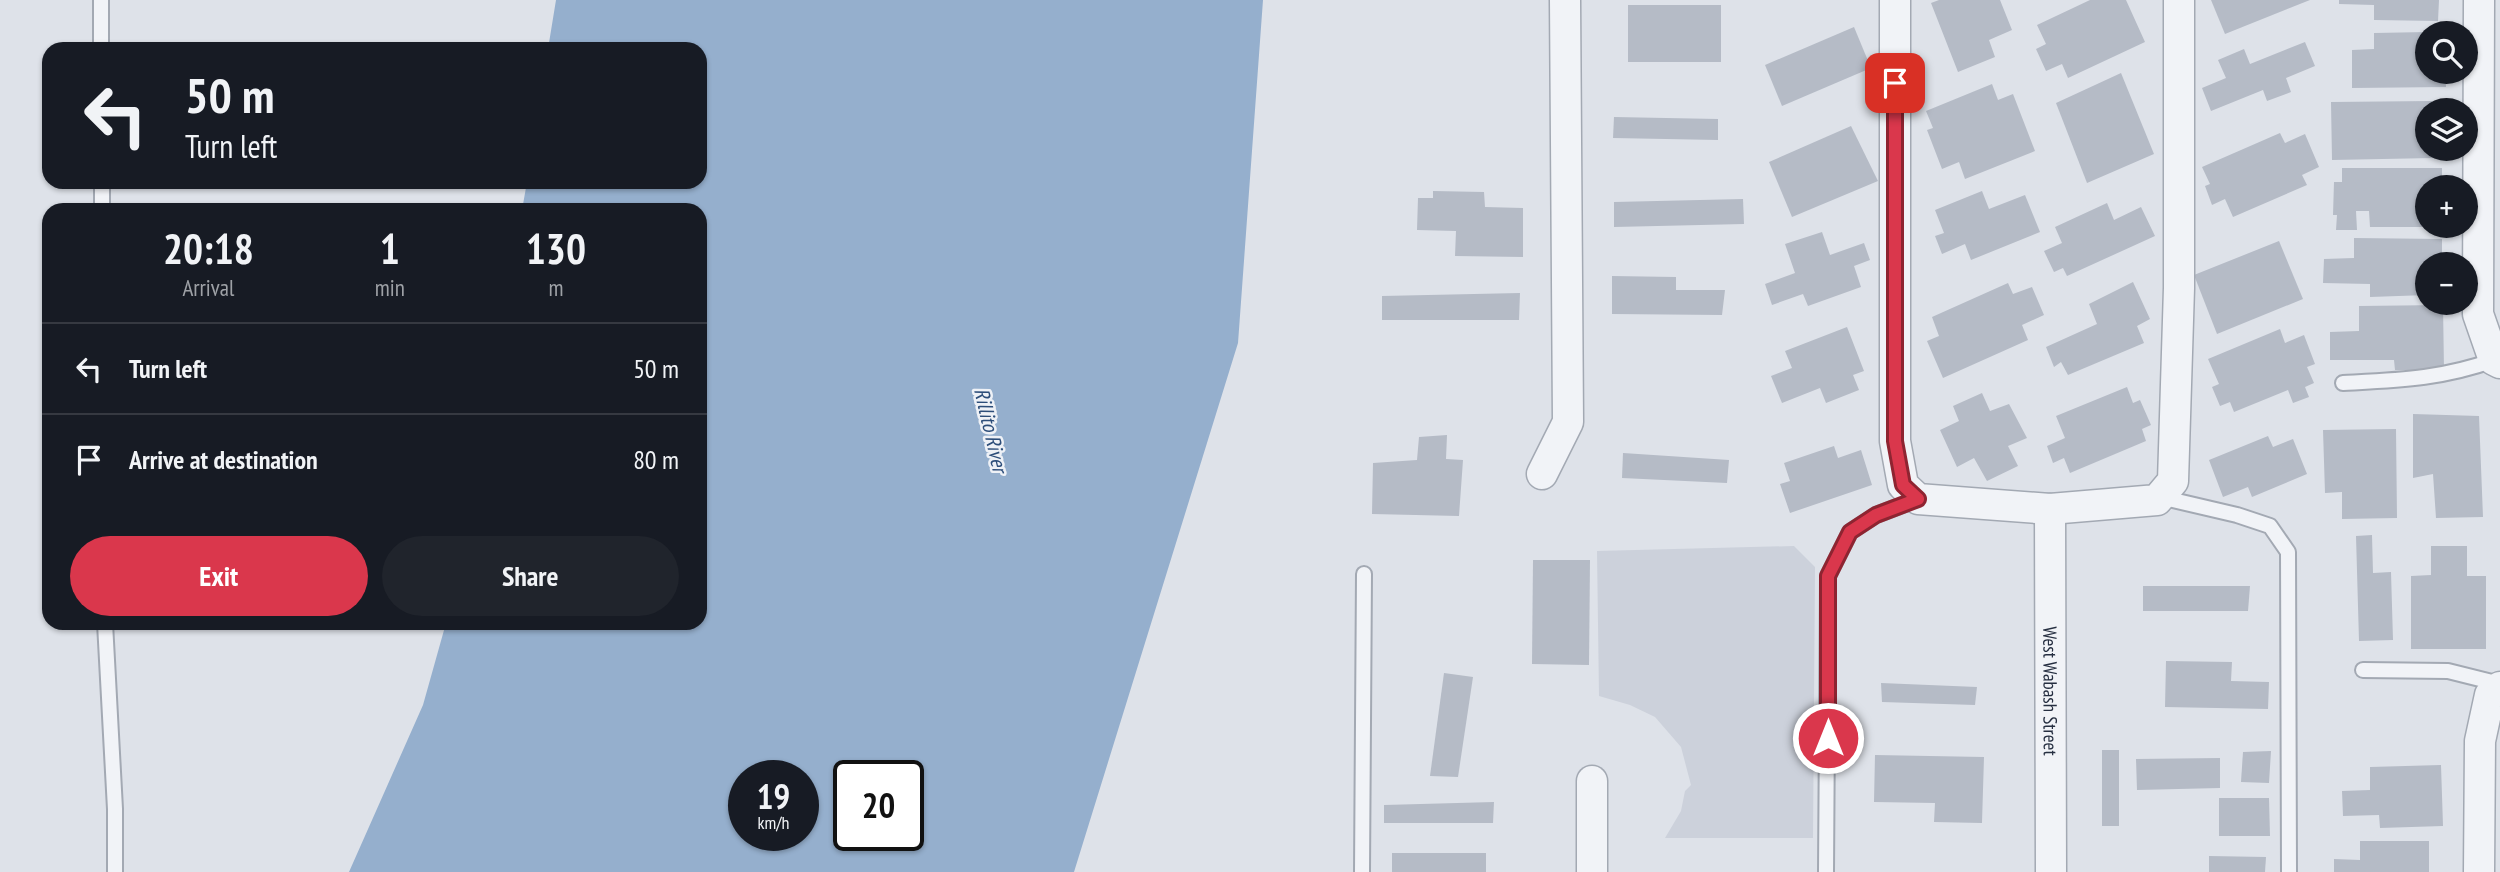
<!DOCTYPE html>
<meta charset="utf-8">
<style>
:root{--surface:#171b24;--page:#20242c;--text:#f1f3f6;--muted:#9ea1a6;--line:#363941;--accent:#da374c}
body{margin:0;font-family:"PT Sans Narrow",sans-serif;background:var(--page);color:var(--text);height:100vh;display:flex;flex-direction:column;font-size:26px;white-space:nowrap}
*{box-sizing:border-box;margin:0}
p{font-size:23px;color:var(--muted)}
.icon{flex:none;width:38px;height:38px;fill:none;stroke:currentColor;stroke-width:2;stroke-linecap:round;stroke-linejoin:round}
.map{position:relative;flex:1;overflow:hidden}
.details{position:absolute;left:42px;top:203px;width:665px;height:427px;display:flex;flex-direction:column;background:var(--surface);border-radius:21px;box-shadow:0 2px 5px #0004}
.details>*{flex:none}
.banner{position:absolute;left:42px;top:42px;width:665px;height:147px;border-radius:21px;box-shadow:0 2px 5px #0004;background:#171b24;color:var(--text);overflow:hidden}
.controls{position:absolute;left:2415px;top:21px;display:grid;gap:14px}
.controls a{display:grid;place-items:center;width:63px;height:63px;border-radius:50%;background:var(--surface);box-shadow:0 2px 5px #0004;font-size:35px}
.speed{position:absolute;left:728px;top:760px;display:flex;gap:14px;font-size:35px;font-weight:700;text-align:center}
.speed>*{display:grid;place-content:center;width:91px;height:91px;border-radius:50%;background:var(--surface);box-shadow:0 2px 5px #0004;line-height:1}
.speed small{font-size:18px;font-weight:400}
.speed .limit{border:4px solid #111;border-radius:10px;background:#fff;color:#111}
.pin{position:absolute;display:grid;place-items:center;width:60px;height:60px;color:#fff;margin:-30px;border-radius:14px;box-shadow:0 4px 10px #0006}
.me{position:absolute;width:77px;margin:-38px;rotate:0deg;stroke-linejoin:round;filter:drop-shadow(0 0 5px #0008)}
.turn{display:flex;align-items:center;gap:24px;height:147px;padding:0 28px;font-size:32px}
.turn .icon{width:91px;height:91px;stroke-width:2.5}
.turn b{display:block;font-size:49px;line-height:60px}
.eta{display:flex;justify-content:space-evenly;align-items:center;height:119px;text-align:center}
.eta b{font-size:42px;font-weight:600;line-height:49px}
.primary-button{display:flex;gap:14px;margin-top:auto;padding:14px 28px}
.primary-button a{flex:1;height:80px;border-radius:42px;background:var(--accent);color:#fff;font-size:28px;font-weight:600;line-height:80px;text-align:center}
.primary-button a+a{background:var(--page);color:var(--text)}
ul{padding:0;list-style:none}
li{display:flex;align-items:center;gap:21px;height:91px;padding:0 28px;border-top:2px solid var(--line)}
li div{flex:1}
li b{display:block;font-size:26px}
li em{font-style:normal}
.map>svg:first-child{display:block}
.built{fill:#ccd1db}
.water{fill:#95afcd;fill-rule:evenodd}
.building{fill:#b5bbc6}
.lines{fill:none;stroke-linecap:round;stroke-linejoin:round}
.service-casing{stroke:#a3a9b3;stroke-width:18}
.minor-casing{stroke:#a3a9b3;stroke-width:33}
.service{stroke:#f1f3f7;stroke-width:14}
.minor{stroke:#f1f3f7;stroke-width:30}
.route-casing{stroke:#8e2431;stroke-width:18}
.route{stroke:#da374c;stroke-width:12}
.labels{text-anchor:middle;dominant-baseline:central;stroke-width:5;stroke-linejoin:round;paint-order:stroke}
.street-label{font-size:19px;fill:#262f41;stroke:#eef1f6}
.water-label{font-size:21px;font-style:italic;fill:#2c4d79;stroke:#eef1f6}
</style>
<div class="map">
<svg width="2500" height="872" viewBox="0 0 2500 872">
<rect width="100%" height="100%" fill="#dee2e9"/>
<polygon class="built" points="1794,546 1815,567 1813,838 1665,838 1681,811 1685,791 1691,785 1681,747 1655,717 1630,705 1599,696 1597,551"/>
<path class="water" d="M556 0H1263L1238 343 1074 872H349L423 705 446 623H700V210H522L527 182H700V49H548ZM803 775V835H744V775ZM908 775V835H849V775Z"/>
<g class="building">
<polygon points="1939,0 2000,0 2012,30 1989,40 1995,57 1958,72 1931,3"/>
<polygon points="2090,0 2126,0 2145,42 2068,78 2062,64 2046,71 2036,49 2046,44 2037,25"/>
<polygon points="2211,0 2310,0 2225,34"/>
<polygon points="2339,0 2439,0 2438,21 2374,20 2374,5 2339,4"/>
<rect x="1628" y="5" width="93" height="57"/>
<polygon points="1854,27 1871,68 1782,106 1765,65"/>
<polygon points="2427,32 2427,72 2445,72 2446,87 2352,88 2352,50 2374,49 2374,33"/>
<polygon points="2305,42 2315,66 2286,78 2291,92 2267,101 2263,90 2211,111 2202,88 2226,78 2218,60 2244,49 2250,64"/>
<polygon points="2121,73 2154,154 2087,183 2056,103"/>
<polygon points="1992,84 1998,100 2013,94 2035,151 1965,179 1959,162 1942,169 1927,130 1933,128 1926,111"/>
<polygon points="2432,101 2432,110 2427,110 2427,149 2433,149 2433,158 2332,160 2331,102"/>
<polygon points="1614,117 1718,119 1718,140 1613,138"/>
<polygon points="1851,126 1878,181 1792,217 1769,162"/>
<polygon points="2280,133 2285,143 2305,134 2319,167 2302,175 2307,185 2233,217 2225,199 2212,205 2205,186 2210,184 2202,167"/>
<polygon points="2342,168 2442,168 2442,187 2427,187 2427,227 2370,227 2369,211 2356,211 2357,230 2336,230 2337,215 2333,215 2334,182 2342,182"/>
<polygon points="1433,191 1484,192 1485,207 1523,208 1523,257 1455,256 1456,231 1417,230 1418,198 1433,198"/>
<polygon points="1982,191 1989,209 2025,195 2040,232 1971,260 1965,244 1942,254 1935,236 1944,233 1935,210"/>
<polygon points="1743,199 1744,224 1614,227 1614,202"/>
<polygon points="2107,203 2114,220 2141,207 2155,236 2067,276 2063,268 2054,272 2044,251 2062,243 2055,227"/>
<polygon points="1822,232 1830,255 1864,243 1870,260 1854,266 1861,287 1808,306 1803,294 1772,305 1765,284 1795,273 1785,244"/>
<polygon points="2354,238 2442,239 2442,264 2427,264 2427,295 2370,297 2370,284 2323,283 2324,259 2354,258"/>
<polygon points="2279,241 2303,299 2217,334 2194,275"/>
<polygon points="1612,276 1676,277 1676,290 1725,290 1722,315 1612,314"/>
<polygon points="2133,282 2150,319 2137,326 2144,343 2068,375 2061,362 2054,367 2046,347 2097,324 2089,304"/>
<polygon points="2008,283 2013,294 2032,287 2044,315 2022,325 2028,340 1943,378 1927,341 1939,336 1932,317"/>
<polygon points="1520,293 1519,320 1382,320 1382,296"/>
<polygon points="2443,305 2444,370 2395,370 2394,360 2330,360 2330,332 2359,331 2359,306"/>
<polygon points="1847,327 1864,371 1853,375 1859,390 1826,403 1820,388 1782,403 1771,376 1792,368 1785,351"/>
<polygon points="2280,329 2285,343 2304,335 2315,364 2307,367 2314,383 2305,387 2309,397 2293,403 2288,390 2234,412 2230,402 2220,406 2212,387 2219,384 2208,359"/>
<polygon points="2127,387 2133,403 2140,400 2151,425 2142,429 2146,441 2070,473 2064,458 2053,463 2047,446 2065,438 2056,416"/>
<polygon points="1982,393 1990,411 2009,404 2027,438 2008,446 2018,466 1987,481 1974,458 1957,467 1940,430 1959,421 1953,406"/>
<polygon points="2413,414 2479,416 2483,517 2436,518 2433,474 2413,478"/>
<polygon points="2396,429 2397,518 2342,519 2342,492 2325,493 2323,430"/>
<polygon points="1447,435 1446,459 1463,460 1459,516 1372,514 1373,463 1417,460 1419,437"/>
<polygon points="2268,436 2273,447 2293,439 2307,474 2252,497 2248,487 2223,497 2209,460"/>
<polygon points="1834,446 1838,458 1861,450 1872,485 1790,513 1780,484 1790,481 1784,463"/>
<polygon points="1623,453 1729,460 1727,483 1622,478"/>
<polygon points="2372,535 2373,573 2391,572 2393,640 2359,641 2356,536"/>
<polygon points="2431,546 2467,546 2467,576 2486,576 2486,649 2411,649 2411,576 2431,575"/>
<polygon points="1533,560 1590,560 1589,665 1532,664"/>
<polygon points="2143,586 2250,586 2248,611 2143,611"/>
<polygon points="2166,661 2232,662 2231,681 2269,682 2268,709 2165,707"/>
<polygon points="1444,673 1473,677 1458,777 1430,776"/>
<polygon points="1881,683 1977,687 1975,705 1882,702"/>
<rect x="2102" y="750" width="17" height="76"/>
<polygon points="2271,751 2269,783 2241,782 2243,752"/>
<polygon points="1875,755 1984,757 1982,823 1934,822 1935,803 1874,802"/>
<polygon points="2220,758 2220,788 2137,790 2136,759"/>
<polygon points="2441,765 2443,826 2380,828 2379,815 2343,816 2342,791 2370,790 2370,767"/>
<polygon points="2219,798 2269,798 2270,836 2219,836"/>
<polygon points="1494,802 1493,823 1384,823 1384,805"/>
<polygon points="2360,841 2429,841 2429,872 2334,872 2334,859 2360,860"/>
<rect x="1392" y="853" width="94" height="19"/>
<polygon points="2209,856 2266,857 2265,872 2209,872"/>
</g>
<g class="lines">
<defs>
<g id="service">
<polyline points="101,49 101,0"/>
<polyline points="102,182 102,210"/>
<path d="M2343 383C2399 380 2441 379 2494 360"/>
<polyline points="2160,497 2237,515 2270,526 2288,552 2289,872"/>
<polyline points="105,623 115,809 115,872"/>
<polyline points="2363,670 2448,671 2500,684"/>
<polyline points="1362,872 1364,574"/>
<polyline points="1826,872 1828,576 1850,532 1876,515 1918,499"/>
</g>
<g id="minor">
<polyline points="1895,0 1895,441 1903,485 1918,499 2050,509 2157,500 2173,481 2179,288 2179,0"/>
<polyline points="2479,0 2478,314 2494,360 2500,363"/>
<polyline points="1542,474 1568,422 1565,0"/>
<path id="s1" d="M2050 509 2051 872"/>
<polyline points="1592,781 1592,872"/>
<polyline points="2479,872 2480,741 2490,695 2500,687"/>
</g>
</defs>
<use href="#service" class="service-casing"/>
<use href="#minor" class="minor-casing"/>
<use href="#service" class="service"/>
<use href="#minor" class="minor"/>
</g>
<g class="lines">
<defs>
<polyline id="route" points="1828,738 1828,576 1850,532 1876,515 1918,499 1903,485 1895,441 1895,83"/>
</defs>
<use href="#route" class="route-casing"/>
<use href="#route" class="route"/>
</g>
<g class="labels">
<g class="street-label">
<text stroke="none"><textPath href="#s1" startOffset="182">West Wabash Street</textPath></text>
</g>
<g class="water-label">
<text transform="translate(991 430) rotate(77)">Rillito River</text>
</g>
</g>
</svg>
<div class="controls">
<a><svg class="icon" aria-label="search" viewBox="0 0 24 24"><circle cx="10" cy="10" r="6"/><path d="M15 15l6 6"/></svg></a>
<a><svg class="icon" aria-label="layers" viewBox="0 0 24 24"><path d="M12 4l9 5-9 5-9-5zM3 14l9 5 9-5"/></svg></a>
<a>+</a>
<a>−</a>
</div>
<div class="speed"><div>19<small>km/h</small></div><div class="limit">20</div></div>
<div class="pin" style="left:1895px;top:83px;background:#d93025"><svg class="icon" aria-label="arrive" viewBox="0 0 24 24"><path d="M6 21V4h12l-3 4 3 4H6"/></svg></div>
<svg class="me" style="left:1828px;top:738px" viewBox="-20 -20 40 40"><circle r="17" fill="#da374c" stroke="#fff" stroke-width="3"/><path d="M0-11L8 9 0 5-8 9z" fill="#fff"/></svg>
<div class="banner">
<div class="turn"><svg class="icon" aria-label="left" viewBox="0 0 24 24"><path d="M17 20v-9H6M10 6l-5 5 5 5"/></svg><div><b>50 m</b>Turn left</div></div>
</div>
<section class="details">
<div class="eta">
<div><b>20:18</b><p>Arrival</p></div>
<div><b>1</b><p>min</p></div>
<div><b>130</b><p>m</p></div>
</div>
<ul>
<li><svg class="icon" aria-label="left" viewBox="0 0 24 24"><path d="M17 20v-9H6M10 6l-5 5 5 5"/></svg><div><b>Turn left</b></div><em>50 m</em></li>
<li><svg class="icon" aria-label="arrive" viewBox="0 0 24 24"><path d="M6 21V4h12l-3 4 3 4H6"/></svg><div><b>Arrive at destination</b></div><em>80 m</em></li>
</ul>
<div class="primary-button"><a>Exit</a><a>Share</a></div>
</section>
</div>
